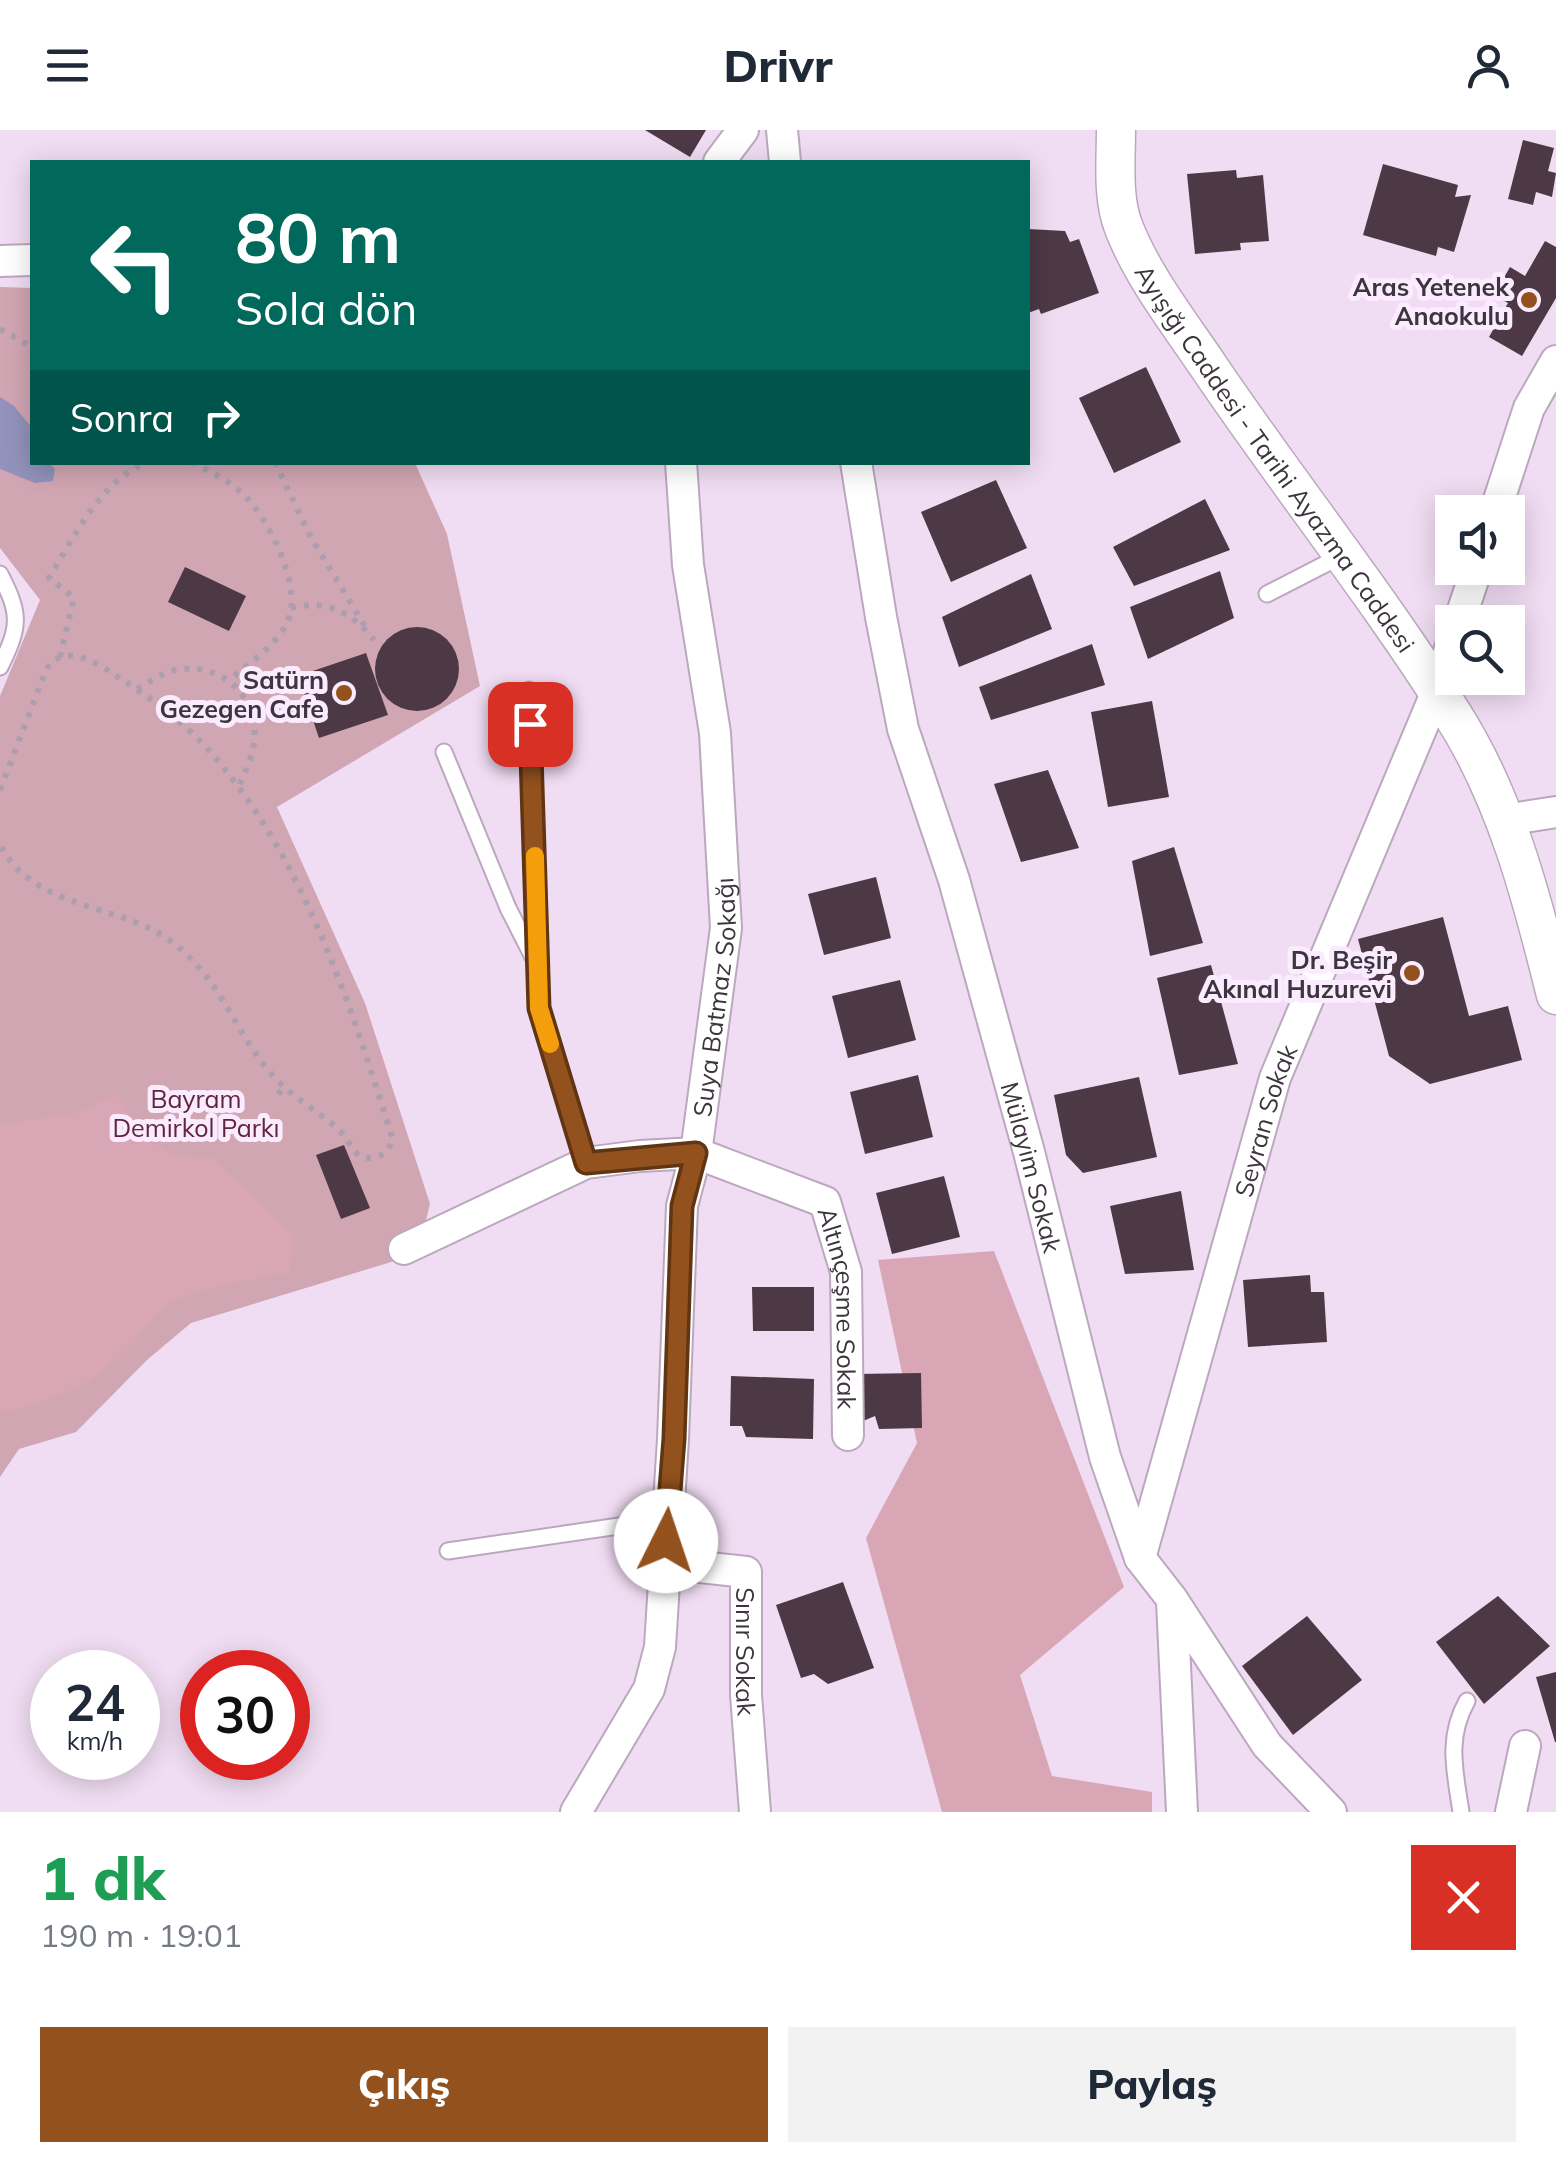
<!DOCTYPE html>
<html lang="tr">
<meta charset="utf-8">
<style>
:root{--surface:#fff;--page:#f2f2f3;--text:#1f2937;--muted:#747a83;--accent:#92511d}
body{margin:0;font-family:Mulish,sans-serif;background:var(--page);color:var(--text);height:100vh;display:flex;flex-direction:column;font-size:38px;white-space:nowrap}
*{box-sizing:border-box;margin:0}
p{font-size:32px;color:var(--muted)}
.icon{flex:none;width:55px;height:55px;fill:none;stroke:currentColor;stroke-width:2;stroke-linecap:round;stroke-linejoin:round}
.map{position:relative;height:1682px;overflow:hidden}
.sheet{display:flex;flex-direction:column;background:var(--surface);flex:1}
.sheet>*{flex:none}
.hud{position:absolute;left:30px;top:30px;width:1000px;height:305px;border-radius:0px;box-shadow:0 5px 25px #0003;background:#00695c;color:#fff;overflow:hidden}
.fabs{position:absolute;left:1435px;top:365px;display:grid;gap:20px}
.fabs a{display:grid;place-items:center;width:90px;height:90px;border-radius:0px;background:var(--surface);box-shadow:0 5px 25px #0003;font-size:50px}
.speed{position:absolute;left:30px;top:1520px;display:flex;gap:20px;font-size:50px;font-weight:700;text-align:center}
.speed>*{display:grid;place-content:center;width:130px;height:130px;border-radius:50%;background:var(--surface);box-shadow:0 5px 25px #0003;line-height:1}
.speed small{font-size:25px;font-weight:400}
.speed .limit{border:15px solid #d22;background:#fff;color:#111}
.pin{position:absolute;display:grid;place-items:center;width:85px;height:85px;color:#fff;margin:-42px;border-radius:20px;box-shadow:0 5px 15px #0006}
.me{position:absolute;width:110px;margin:-55px;rotate:4deg;stroke-linejoin:round;filter:drop-shadow(0 0 8px #0008)}
.turn{display:flex;align-items:center;gap:35px;height:210px;padding:0 40px;font-size:45px}
.turn .icon{width:130px;height:130px;stroke-width:2.5}
.turn b{display:block;font-size:70px;line-height:85px}
.then{display:flex;align-items:center;height:95px;padding:0 40px;background:#0003;gap:20px;font-size:38px}
.round{display:grid;place-items:center;flex:none;width:105px;height:105px;border-radius:0px;background:var(--page)}
.overview{display:flex;align-items:center;justify-content:space-between;height:170px;padding:0 40px}
h1{font-size:60px;font-weight:800;line-height:75px;color:#1e9e55}
.action{display:flex;gap:20px;margin-top:auto;padding:20px 40px}
.action a{flex:1;height:115px;border-radius:0px;background:var(--accent);color:#fff;font-size:40px;font-weight:800;line-height:115px;text-align:center}
.action a+a{background:var(--page);color:var(--text)}
header{display:flex;justify-content:space-between;align-items:center;height:130px;padding:0 40px;background:var(--surface);font-size:45px;font-weight:800}
.map>svg:first-child{display:block}
.green{fill:#d1a6b3}
.forest{fill:#d8a6b5}
.water{fill:#9292bc}
.building{fill:#4d3846}
.lines{fill:none;stroke-linecap:round;stroke-linejoin:round}
.service-casing{stroke:#bba8be;stroke-width:19}
.minor-casing{stroke:#bba8be;stroke-width:34}
.tertiary-casing{stroke:#bba8be;stroke-width:41}
.path{stroke:#ad9eaf;stroke-width:6;stroke-dasharray:5 8;stroke-linecap:butt}
.service{stroke:#fff;stroke-width:15}
.minor{stroke:#fff;stroke-width:30}
.tertiary{stroke:#fff;stroke-width:38}
.route-casing{stroke:#5f3513;stroke-width:25}
.route{stroke:#92511d;stroke-width:18}
.slow{stroke:#f59e0b;stroke-width:18}
.poi-dot{fill:#92511d;stroke:#fbebfe;stroke-width:4}
.labels{text-anchor:middle;dominant-baseline:central;stroke-width:10;stroke-linejoin:round;paint-order:stroke}
.poi-label{font-size:25px;font-weight:bold;fill:#3c353d;stroke:#fbebfe;text-anchor:end}
.street-label{font-size:25px;fill:#3c353d;stroke:#fbebfe}
.park-label{font-size:25px;fill:#60243b;stroke:#fbebfe}
</style>
<header><svg class="icon" aria-label="menu" viewBox="0 0 24 24"><path d="M4 6h16M4 12h16M4 18h16"/></svg>Drivr<svg class="icon" aria-label="person" viewBox="0 0 24 24"><circle cx="12" cy="8" r="4"/><path d="M4 21q1-7 8-7t8 7"/></svg></header>
<div class="map">
<svg width="1556" height="1682" viewBox="0 0 1556 1682">
<rect width="100%" height="100%" fill="#f1ddf3"/>
<polygon class="green" points="0,157 32,158 32,332 415,333 447,404 480,556 277,677 365,873 430,1074 425,1094 401,1129 191,1193 147,1230 76,1302 19,1319 0,1347 0,566 40,470 0,418"/>
<g class="forest">
<path d="M116 964 144 1007 170 1024 213 1028 294 1106 290 1142C258 1150 198 1157 172 1173 154 1183 148 1196 135 1211 96 1255 58 1270 3 1282L0 1280V995L79 982Z"/>
<polygon points="994,1121 1124,1457 1020,1545 1052,1646 1152,1662 1152,1682 942,1682 866,1408 917,1313 878,1130"/>
</g>
<polygon class="water" points="0,267 14,276 32,298 32,332 50,334 55,339 53,351 35,353 0,339"/>
<g class="building">
<polygon points="645,0 706,0 690,27"/>
<polygon points="1523,10 1554,18 1548,41 1556,43 1552,67 1536,62 1533,75 1508,69"/>
<polygon points="1383,34 1458,55 1455,67 1471,65 1454,122 1438,117 1436,126 1363,105"/>
<polygon points="1236,40 1237,48 1263,45 1269,111 1240,113 1241,120 1195,124 1187,44"/>
<polygon points="1028,99 1065,101 1070,112 1079,109 1099,163 1041,184 1039,179 1028,183"/>
<polygon points="1545,111 1556,117 1556,168 1522,226 1489,207 1508,173 1494,165 1510,137 1525,146"/>
<polygon points="1146,237 1181,312 1114,343 1079,268"/>
<polygon points="996,350 1027,418 951,452 921,382"/>
<polygon points="1205,369 1230,420 1134,456 1113,417"/>
<polygon points="185,437 246,466 229,501 168,472"/>
<polygon points="1220,441 1234,488 1148,529 1130,477"/>
<polygon points="1031,444 1052,499 959,537 942,487"/>
<circle cx="417" cy="539" r="42"/>
<polygon points="1092,514 1105,555 991,590 979,557"/>
<polygon points="366,523 388,585 319,608 298,546"/>
<polygon points="1152,571 1169,667 1108,677 1091,582"/>
<polygon points="1048,640 1079,718 1021,732 994,654"/>
<polygon points="1174,717 1203,813 1150,826 1132,731"/>
<polygon points="876,747 891,808 824,825 808,764"/>
<polygon points="1443,787 1469,886 1508,876 1522,930 1430,954 1389,926 1358,809"/>
<polygon points="1211,835 1238,934 1179,945 1157,848"/>
<polygon points="900,850 916,910 848,928 832,866"/>
<polygon points="918,945 933,1007 865,1024 850,962"/>
<polygon points="1139,947 1157,1027 1083,1043 1066,1025 1054,965"/>
<polygon points="344,1015 370,1078 341,1089 316,1025"/>
<polygon points="944,1046 960,1107 892,1124 876,1063"/>
<polygon points="1181,1061 1194,1140 1125,1144 1110,1076"/>
<polygon points="1310,1145 1311,1162 1324,1162 1327,1212 1248,1217 1243,1150"/>
<polygon points="752,1157 814,1157 814,1201 753,1201"/>
<polygon points="921,1243 922,1298 879,1299 875,1286 856,1294 855,1244"/>
<polygon points="731,1246 814,1249 813,1309 746,1307 742,1296 730,1296"/>
<polygon points="843,1452 874,1538 828,1554 814,1544 801,1548 776,1475"/>
<polygon points="1498,1466 1550,1516 1484,1574 1436,1512"/>
<polygon points="1307,1486 1362,1550 1293,1605 1242,1536"/>
<polygon points="1556,1542 1556,1612 1555,1612 1536,1547"/>
</g>
<g class="lines">
<defs>
<g id="service">
<path d="M0 444C21 485 20 496 0 537"/>
<polyline points="1267,464 1341,426"/>
<polyline points="529,560 539,878 586,1033"/>
<polyline points="444,622 508,778 536,833"/>
<polyline points="448,1421 667,1389"/>
<path d="M1461 1682C1455 1642 1446 1608 1467 1571"/>
</g>
<g id="minor">
<polyline points="782,0 785,32"/>
<polyline points="719,32 743,0"/>
<polyline points="0,131 32,130"/>
<path id="s1" d="M856 332 881 487 903 599 954 750 1029 1022 1105 1327 1140 1428 1172 1469 1267 1615 1331 1682"/>
<polyline points="1495,382 1529,278 1556,231"/>
<polyline points="1459,492 1477,438"/>
<polyline points="1505,690 1556,682"/>
<path id="s2" d="M404 1119 586 1033 640 1026 696 1023 825 1072 846 1142 848 1305"/>
<path id="s3" d="M1140 1428 1275 948 1437 561 1452 512"/>
<path id="s4" d="M664 1433 746 1442V1565L755 1682"/>
<polyline points="1172,1472 1182,1682"/>
<path id="s5" d="M576 1682 649 1559 660 1517 673 1309 682 1076 696 1023 726 798 715 603 688 435 681 332"/>
<polyline points="1511,1682 1525,1616"/>
</g>
<g id="tertiary">
<path id="s6" d="M1116 0C1116 30 1112 69 1124 98 1144 149 1181 195 1211 240 1289 355 1377 465 1451 582 1506 667 1532 768 1556 865"/>
</g>
</defs>
<use href="#service" class="service-casing"/>
<use href="#minor" class="minor-casing"/>
<use href="#tertiary" class="tertiary-casing"/>
<g class="path">
<polyline points="0,199 32,217"/>
<path d="M192 332C210 342 230 351 245 366 269 390 301 454 289 488 280 513 249 533 230 550"/>
<polyline points="275,332 309,404 369,503"/>
<path d="M291 478C326 469 352 482 374 510"/>
<path d="M60 527 74 468 49 448C74 407 100 352 147 332"/>
<path d="M137 559C148 553 159 545 171 541 218 529 260 564 254 613 252 629 245 643 238 657"/>
<path d="M0 660 46 540C62 513 92 530 112 543 148 566 185 592 213 625 306 733 351 876 393 1010L386 1023C352 1039 356 1014 335 996 315 980 293 967 275 948 247 918 231 879 207 847 193 829 175 812 155 801 103 774 28 773 0 714"/>
<polyline points="278,964 285,957"/>
</g>
<use href="#service" class="service"/>
<use href="#minor" class="minor"/>
<use href="#tertiary" class="tertiary"/>
</g>
<g class="lines">
<defs>
<polyline id="route" points="530,594 539,878 586,1033 696,1023 682,1076 674,1309 666,1411"/>
</defs>
<use href="#route" class="route-casing"/>
<use href="#route" class="route"/>
<polyline class="slow" points="535,726 539,878 550,914"/>
</g>
<g class="poi-dot">
<circle cx="1529" cy="170" r="10"/>
<circle cx="344" cy="563" r="10"/>
<circle cx="1412" cy="843" r="10"/>
</g>
<g class="labels">
<g class="poi-label">
<text x="1509" y="156">Aras Yetenek<tspan x="1509" dy="29">Anaokulu</tspan></text>
<text x="324" y="549">Satürn<tspan x="324" dy="29">Gezegen Cafe</tspan></text>
<text x="1392" y="829">Dr. Beşir<tspan x="1392" dy="29">Akınal Huzurevi</tspan></text>
</g>
<g class="street-label">
<text stroke="none"><textPath href="#s6" startOffset="375">Ayışığı Caddesi - Tarihi Ayazma Caddesi</textPath></text>
<text stroke="none"><textPath href="#s5" startOffset="840">Suya Batmaz Sokağı</textPath></text>
<text stroke="none"><textPath href="#s3" startOffset="455">Seyran Sokak</textPath></text>
<text stroke="none"><textPath href="#s1" startOffset="728">Mülayim Sokak</textPath></text>
<text stroke="none"><textPath href="#s2" startOffset="558">Altınçeşme Sokak</textPath></text>
<text stroke="none"><textPath href="#s4" startOffset="162">Sınır Sokak</textPath></text>
</g>
<g class="park-label">
<text x="196" y="968">Bayram<tspan x="196" dy="29">Demirkol Parkı</tspan></text>
</g>
</g>
</svg>
<div class="fabs">
<a><svg class="icon" aria-label="sound" viewBox="0 0 24 24"><path d="M4 9h4l5-4v14l-5-4H4zM17 9q2 3 0 6"/></svg></a>
<a><svg class="icon" aria-label="search" viewBox="0 0 24 24"><circle cx="10" cy="10" r="6"/><path d="M15 15l6 6"/></svg></a>
</div>
<div class="speed"><div>24<small>km/h</small></div><div class="limit">30</div></div>
<div class="pin" style="left:530px;top:594px;background:#d93025"><svg class="icon" aria-label="arrive" viewBox="0 0 24 24"><path d="M6 21V4h12l-3 4 3 4H6"/></svg></div>
<svg class="me" style="left:666px;top:1411px" viewBox="-20 -20 40 40"><circle r="19" fill="#fff"/><path d="M0-13L10 11 0 6-10 11z" fill="#92511d"/></svg>
<div class="hud">
<div class="turn"><svg class="icon" aria-label="left" viewBox="0 0 24 24"><path d="M17 20v-9H6M10 6l-5 5 5 5"/></svg><div><b>80 m</b>Sola dön</div></div>
<div class="then">Sonra<svg class="icon" aria-label="right" viewBox="0 0 24 24"><path d="M7 20v-9h11M14 6l5 5-5 5"/></svg></div>
</div>
</div>
<section class="sheet">
<div class="overview"><div><h1>1 dk</h1><p>190 m · 19:01</p></div><a class="round" style="background:#d93025;color:#fff"><svg class="icon" aria-label="close" viewBox="0 0 24 24"><path d="M6 6l12 12M18 6L6 18"/></svg></a></div>
<div class="action"><a>Çıkış</a><a>Paylaş</a></div>
</section>
